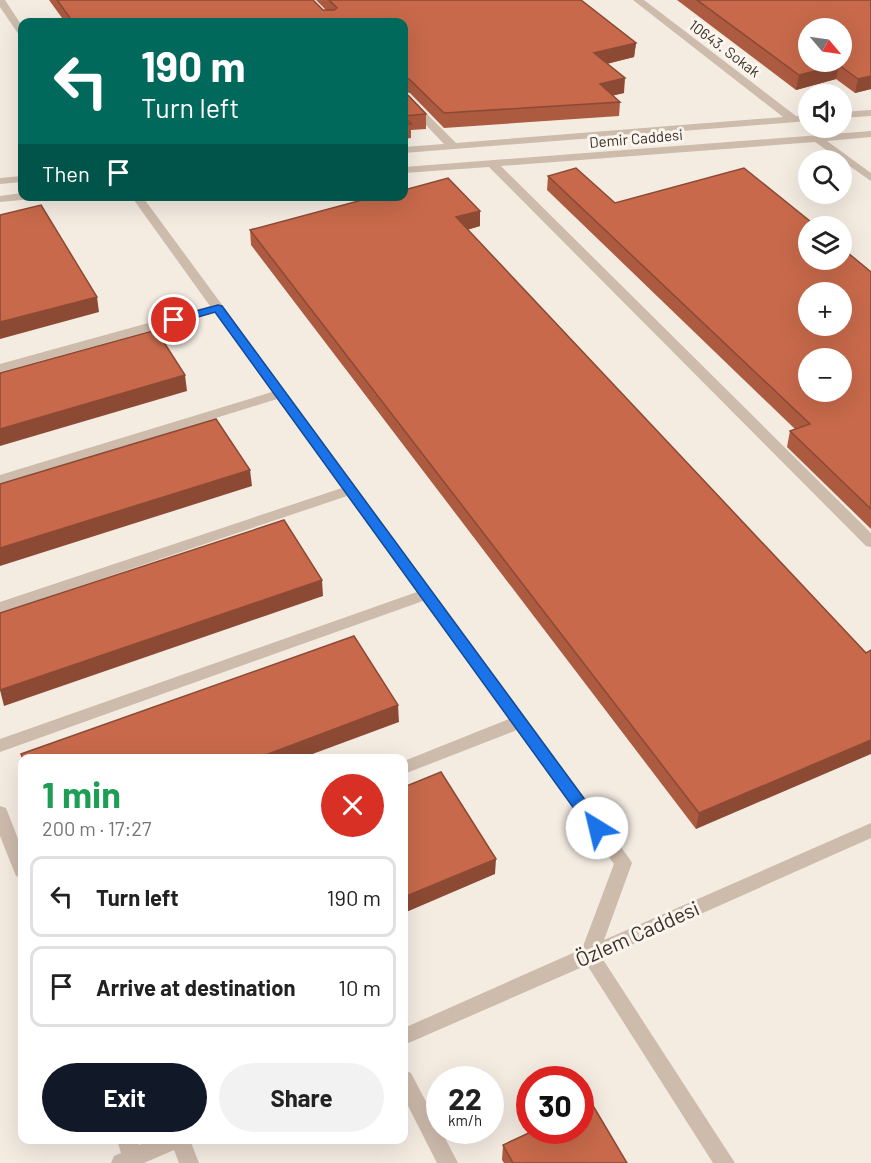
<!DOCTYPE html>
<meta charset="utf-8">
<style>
:root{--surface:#fff;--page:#f2f2f2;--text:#222;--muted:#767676;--line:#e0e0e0;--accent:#111827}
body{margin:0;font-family:Barlow,sans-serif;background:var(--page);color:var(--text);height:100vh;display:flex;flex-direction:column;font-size:22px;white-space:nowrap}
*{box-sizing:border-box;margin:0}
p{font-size:20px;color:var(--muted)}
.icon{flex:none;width:33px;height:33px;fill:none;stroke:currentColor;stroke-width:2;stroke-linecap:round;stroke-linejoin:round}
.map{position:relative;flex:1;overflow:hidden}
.side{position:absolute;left:18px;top:754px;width:390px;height:390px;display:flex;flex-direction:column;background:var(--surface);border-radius:12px;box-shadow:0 6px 24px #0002}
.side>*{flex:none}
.top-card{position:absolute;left:18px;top:18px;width:390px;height:183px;border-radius:12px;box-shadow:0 6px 24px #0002;background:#00695c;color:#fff;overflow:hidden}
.needle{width:39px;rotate:119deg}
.controls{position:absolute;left:798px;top:18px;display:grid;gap:12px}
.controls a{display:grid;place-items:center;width:54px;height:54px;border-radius:50%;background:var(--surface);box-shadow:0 6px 24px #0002;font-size:30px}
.speed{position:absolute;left:426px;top:1066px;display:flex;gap:12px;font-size:30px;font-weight:700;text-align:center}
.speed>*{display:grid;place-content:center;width:78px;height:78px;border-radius:50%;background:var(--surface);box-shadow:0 6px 24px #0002;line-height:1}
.speed small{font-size:15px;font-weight:400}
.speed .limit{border:9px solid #d22;background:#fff;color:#111}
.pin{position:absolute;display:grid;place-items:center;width:51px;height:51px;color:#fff;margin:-26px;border:3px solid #fff;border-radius:50%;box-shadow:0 2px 6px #0007}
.me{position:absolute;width:66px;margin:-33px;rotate:324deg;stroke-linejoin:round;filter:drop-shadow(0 0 4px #0008)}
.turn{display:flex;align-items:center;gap:21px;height:126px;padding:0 24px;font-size:27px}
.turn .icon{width:78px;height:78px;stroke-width:2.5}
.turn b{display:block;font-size:42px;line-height:51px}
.then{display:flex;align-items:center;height:57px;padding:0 24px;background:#0003;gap:12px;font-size:22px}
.round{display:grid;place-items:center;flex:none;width:63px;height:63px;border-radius:32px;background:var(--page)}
.overview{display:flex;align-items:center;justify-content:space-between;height:102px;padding:0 24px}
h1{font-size:36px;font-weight:700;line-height:45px;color:#1e9e55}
.action{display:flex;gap:12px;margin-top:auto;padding:12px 24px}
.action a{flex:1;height:69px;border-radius:36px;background:var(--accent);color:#fff;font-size:24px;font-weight:700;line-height:69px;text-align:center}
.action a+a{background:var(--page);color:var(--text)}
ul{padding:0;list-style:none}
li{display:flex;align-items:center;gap:18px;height:81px;margin:0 12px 9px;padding:0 12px;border:3px solid var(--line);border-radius:12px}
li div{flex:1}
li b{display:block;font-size:22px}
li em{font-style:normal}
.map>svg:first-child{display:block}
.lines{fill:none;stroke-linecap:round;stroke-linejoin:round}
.minor{fill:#cdbbac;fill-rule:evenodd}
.wall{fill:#ac5a40}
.shaded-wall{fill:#8c4a34}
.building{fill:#c8694b;stroke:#8c4a34;stroke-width:1.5;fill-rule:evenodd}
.route{fill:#1a73e8;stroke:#114b97;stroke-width:1.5}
.labels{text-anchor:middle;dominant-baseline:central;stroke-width:6;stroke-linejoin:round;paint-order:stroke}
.far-street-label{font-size:15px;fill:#3b302b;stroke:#fbf5ee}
.near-street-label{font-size:21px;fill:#3b302b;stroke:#fbf5ee}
</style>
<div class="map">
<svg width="871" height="1163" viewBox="0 0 871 1163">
<rect width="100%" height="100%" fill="#f4ebe1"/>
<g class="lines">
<g class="minor">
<polygon points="0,0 5,0 22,26 22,36 19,35 0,7"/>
<polygon points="633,0 644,0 796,116 808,115 808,121 404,153 404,147 444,144 404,102 404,94 408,95 456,143 783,117"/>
<polygon points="871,110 871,116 842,118 842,112"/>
<polygon points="871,131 871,137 827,141 871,173 871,181 815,142 501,166 871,533 871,547 866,546 489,167 404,173 404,167"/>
<polygon points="22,176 22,182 0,184 0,178"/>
<polygon points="22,193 22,196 37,196 32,199 0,202 0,196"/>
<polygon points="131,196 142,196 629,858 632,863 604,940 871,823 871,838 602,958 735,1163 713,1163 587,965 404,1045 404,1028 582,949 614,864 517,730 404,774 404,761 509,719 423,601 0,752 0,739 417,592 347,496 0,613 0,602 342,488 277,399 0,485 0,475 272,392 215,313 0,372 0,364 210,306"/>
<polygon points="0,806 6,808 22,849 22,878 16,876 0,836"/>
<polygon points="404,1070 411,1073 458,1163 437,1163 404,1098"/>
<polygon points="117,1140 137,1140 139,1145 151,1140 190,1140 199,1163 179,1163 174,1150 144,1163 111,1163 114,1156 121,1153"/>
</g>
</g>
<g class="wall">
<polygon points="49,0 313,0 323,10 326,10 316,0 581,0 636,43 634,57 607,64 624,93 613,95 620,102 619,116 444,128 410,93 405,92 426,114 426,129 411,130 411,138 404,139 404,22 65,22"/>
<polygon points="677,0 871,0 871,89 855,93 836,79 796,90"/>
<polygon points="548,176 615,203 871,272 871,529 787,447 790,431 795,429 547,190"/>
<polygon points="480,211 480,226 467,230 866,653 696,829 251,245 250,230"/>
<polygon points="503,1145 627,1163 504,1163 502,1160"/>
</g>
<g class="shaded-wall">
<polygon points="636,43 634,57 593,67 594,53"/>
<polygon points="839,65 836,79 796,90 799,75"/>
<polygon points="871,76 871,89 855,93 858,79"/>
<polygon points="404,78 405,92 404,93"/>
<polygon points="625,78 624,93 599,99 600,84"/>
<polygon points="480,211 480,226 456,233 456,217"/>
<polygon points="97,297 99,312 0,339 0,322"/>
<polygon points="185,375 187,391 0,446 0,429"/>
<polygon points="250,470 252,486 0,566 0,548"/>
<polygon points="322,580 323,596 4,706 0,690"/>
<polygon points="398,705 399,722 299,759 255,759"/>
<polygon points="871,740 871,754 696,829 699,813"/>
<polygon points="496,859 495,874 404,913 404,897"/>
</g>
<g class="building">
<polygon points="57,0 313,0 323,10 334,10 337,8 329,0 581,0 636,43 594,53 625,78 600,84 620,102 444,113 409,79 404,78 404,22 73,22"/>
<path d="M697 0H871V76L858 79 839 65 799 75ZM808 28H842V62H808Z"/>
<polygon points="404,91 426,114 404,116"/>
<polygon points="404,116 411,124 404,124"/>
<path d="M576 168 615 203 744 168 816 226H808V260H842V248L871 272V509L790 431 810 424 548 176ZM808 292H842V326H808ZM808 358H842V392H808Z"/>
<polygon points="448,178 480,211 456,217 866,653 871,650 871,740 699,813 250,230 377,196 404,196 404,190"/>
<polygon points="41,205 97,297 0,322 0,215"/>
<polygon points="156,330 185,375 0,429 0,373"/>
<polygon points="216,419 250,470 0,548 0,484"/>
<polygon points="284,520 322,580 0,690 0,613"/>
<polygon points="354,636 398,705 255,759 23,759 21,754"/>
<polygon points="441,772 496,859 404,897 404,787"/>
<polygon points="592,1104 627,1163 513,1163 503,1145 533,1131 580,1131 580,1109"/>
</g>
<polygon class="route" points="218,305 222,306 602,823 605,828 602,832 597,834 591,832 215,312 174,324 168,320 170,318"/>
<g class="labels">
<g class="far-street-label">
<text transform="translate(725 48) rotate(37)">10643. Sokak</text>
<text transform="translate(636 138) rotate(-5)">Demir Caddesi</text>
</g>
<g class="near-street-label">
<text transform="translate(637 933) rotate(-24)">Özlem Caddesi</text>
</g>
</g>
</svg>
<div class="controls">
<a><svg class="needle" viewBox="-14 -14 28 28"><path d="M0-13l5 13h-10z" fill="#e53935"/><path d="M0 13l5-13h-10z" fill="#767676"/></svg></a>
<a><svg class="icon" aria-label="sound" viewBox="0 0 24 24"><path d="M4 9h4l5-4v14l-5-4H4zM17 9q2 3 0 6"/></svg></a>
<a><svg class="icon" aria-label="search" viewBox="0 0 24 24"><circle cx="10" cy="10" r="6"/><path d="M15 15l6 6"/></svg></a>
<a><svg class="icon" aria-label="layers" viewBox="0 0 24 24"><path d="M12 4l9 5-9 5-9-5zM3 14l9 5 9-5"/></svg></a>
<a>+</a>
<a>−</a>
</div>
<div class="speed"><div>22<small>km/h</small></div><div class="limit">30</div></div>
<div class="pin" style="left:174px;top:320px;background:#d93025"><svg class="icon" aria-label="arrive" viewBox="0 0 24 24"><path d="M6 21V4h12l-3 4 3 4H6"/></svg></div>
<svg class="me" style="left:597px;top:828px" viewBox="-20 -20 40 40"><circle r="19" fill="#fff"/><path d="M0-13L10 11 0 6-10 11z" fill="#1a73e8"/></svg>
<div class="top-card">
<div class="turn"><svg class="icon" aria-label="left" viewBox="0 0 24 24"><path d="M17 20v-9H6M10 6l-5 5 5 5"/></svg><div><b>190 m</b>Turn left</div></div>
<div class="then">Then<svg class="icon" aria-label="arrive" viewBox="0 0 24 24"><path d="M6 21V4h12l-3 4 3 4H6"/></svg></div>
</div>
<section class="side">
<div class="overview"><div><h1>1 min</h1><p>200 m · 17:27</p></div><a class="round" style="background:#d93025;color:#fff"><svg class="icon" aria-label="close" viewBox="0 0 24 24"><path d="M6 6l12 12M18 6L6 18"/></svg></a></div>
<ul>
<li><svg class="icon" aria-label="left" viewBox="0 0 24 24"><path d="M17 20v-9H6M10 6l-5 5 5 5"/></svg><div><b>Turn left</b></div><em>190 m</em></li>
<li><svg class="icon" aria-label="arrive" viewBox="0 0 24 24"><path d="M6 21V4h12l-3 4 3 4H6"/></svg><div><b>Arrive at destination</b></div><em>10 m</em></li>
</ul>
<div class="action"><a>Exit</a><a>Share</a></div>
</section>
</div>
